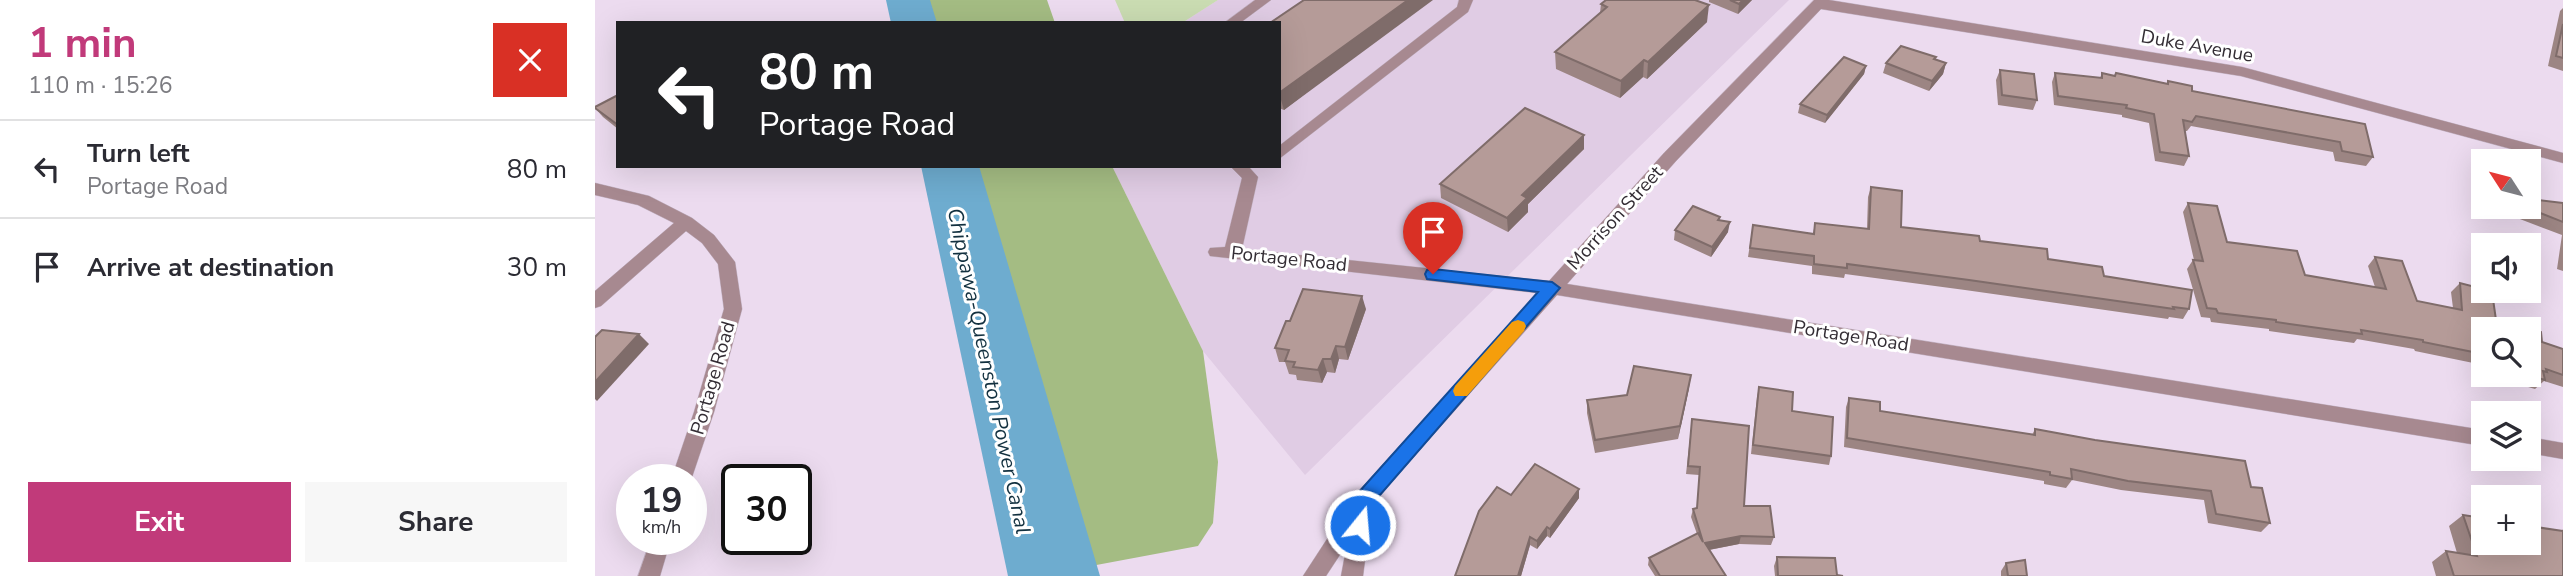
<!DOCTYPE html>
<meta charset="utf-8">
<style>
:root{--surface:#fff;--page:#f7f7f7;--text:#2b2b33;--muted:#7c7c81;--line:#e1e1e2;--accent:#c13a7a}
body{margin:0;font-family:"Nunito Sans",sans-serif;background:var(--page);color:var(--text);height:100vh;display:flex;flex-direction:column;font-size:26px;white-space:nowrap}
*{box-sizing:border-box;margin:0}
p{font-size:23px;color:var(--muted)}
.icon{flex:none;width:38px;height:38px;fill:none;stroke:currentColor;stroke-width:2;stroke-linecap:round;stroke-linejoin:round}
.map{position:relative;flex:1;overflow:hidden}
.side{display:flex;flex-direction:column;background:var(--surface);width:595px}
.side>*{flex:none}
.top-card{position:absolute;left:21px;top:21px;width:665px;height:147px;border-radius:0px;box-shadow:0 7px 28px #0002;background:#202124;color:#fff;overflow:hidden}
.needle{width:46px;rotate:306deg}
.tools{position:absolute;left:1876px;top:149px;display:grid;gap:14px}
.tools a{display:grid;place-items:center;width:70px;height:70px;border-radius:0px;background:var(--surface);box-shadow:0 7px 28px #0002;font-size:35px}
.speed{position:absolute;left:21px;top:464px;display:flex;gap:14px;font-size:35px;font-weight:700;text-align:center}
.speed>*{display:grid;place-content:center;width:91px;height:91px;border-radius:50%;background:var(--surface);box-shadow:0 7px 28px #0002;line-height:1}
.speed small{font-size:18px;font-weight:400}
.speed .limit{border:4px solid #111;border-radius:10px;background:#fff;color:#111}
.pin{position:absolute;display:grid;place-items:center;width:60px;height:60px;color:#fff;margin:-72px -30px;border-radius:50% 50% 50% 0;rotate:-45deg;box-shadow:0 0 7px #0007}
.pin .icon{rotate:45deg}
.me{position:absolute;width:77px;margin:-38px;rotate:17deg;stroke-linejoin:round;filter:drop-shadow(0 0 5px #0008)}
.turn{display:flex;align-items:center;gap:24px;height:147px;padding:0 28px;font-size:32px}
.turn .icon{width:91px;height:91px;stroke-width:2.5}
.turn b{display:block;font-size:49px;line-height:60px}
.round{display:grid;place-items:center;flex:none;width:74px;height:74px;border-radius:0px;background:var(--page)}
.summary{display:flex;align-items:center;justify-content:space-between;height:119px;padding:0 28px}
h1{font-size:42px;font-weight:700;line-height:52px;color:var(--accent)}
.button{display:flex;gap:14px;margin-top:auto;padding:14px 28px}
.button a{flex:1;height:80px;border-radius:0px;background:var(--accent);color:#fff;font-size:28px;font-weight:700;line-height:80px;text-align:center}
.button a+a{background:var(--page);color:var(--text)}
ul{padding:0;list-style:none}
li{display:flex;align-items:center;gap:21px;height:98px;padding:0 28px;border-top:2px solid var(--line)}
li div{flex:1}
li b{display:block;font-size:26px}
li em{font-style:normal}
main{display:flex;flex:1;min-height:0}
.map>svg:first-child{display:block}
.built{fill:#e0cce4}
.green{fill:#cadcb2}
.forest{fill:#a4bc83}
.water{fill:#6eaccf}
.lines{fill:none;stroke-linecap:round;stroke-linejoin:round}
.minor-casing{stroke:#c7b8ca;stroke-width:1}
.minor{fill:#a78990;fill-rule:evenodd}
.wall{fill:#9c8583}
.shaded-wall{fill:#7f6c6a}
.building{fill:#b59b98;stroke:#7f6c6a;stroke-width:2}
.route{fill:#1a73e8;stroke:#114b97;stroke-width:2}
.slow{fill:#f59e0b}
.labels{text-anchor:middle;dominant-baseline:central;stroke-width:6;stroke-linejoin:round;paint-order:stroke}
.street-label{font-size:19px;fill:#332d34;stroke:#fff}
.water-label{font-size:21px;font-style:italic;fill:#12303f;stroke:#fff}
</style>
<main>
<section class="side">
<div class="summary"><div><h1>1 min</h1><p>110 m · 15:26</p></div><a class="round" style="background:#d93025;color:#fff"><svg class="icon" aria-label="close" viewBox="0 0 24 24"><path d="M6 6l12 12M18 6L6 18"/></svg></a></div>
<ul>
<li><svg class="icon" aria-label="left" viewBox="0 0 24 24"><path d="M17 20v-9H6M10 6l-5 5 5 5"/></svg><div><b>Turn left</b><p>Portage Road</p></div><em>80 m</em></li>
<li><svg class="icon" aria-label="arrive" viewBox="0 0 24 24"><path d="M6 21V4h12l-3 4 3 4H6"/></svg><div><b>Arrive at destination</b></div><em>30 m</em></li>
</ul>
<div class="button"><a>Exit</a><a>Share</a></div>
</section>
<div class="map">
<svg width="1968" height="576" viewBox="0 0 1968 576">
<rect width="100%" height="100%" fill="#ecdbef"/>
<polygon class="built" points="623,0 1194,0 710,475 608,351 517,166 684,166 684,23 587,23"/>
<polygon class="green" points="520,0 623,0 587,23 530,23"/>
<g class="forest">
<polygon points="325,0 452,0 460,23 330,23"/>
<polygon points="365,166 517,166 608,351 623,462 618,523 603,546 464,572"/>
</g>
<g class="water">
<polygon points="291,0 335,0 342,23 296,23"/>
<polygon points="326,166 384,166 505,576 413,576"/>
</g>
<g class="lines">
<defs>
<g id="minor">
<polygon points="660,0 676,0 645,23 629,23"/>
<polygon points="864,0 878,0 873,12 684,159 684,146 862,7"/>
<polygon points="1219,0 1234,0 1647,67 1968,153 1968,163 1646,76 1226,9 1081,161 972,284 1888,430 1888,446 962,295 777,504 768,576 746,576 752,544 731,576 708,576 762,493 943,293 615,256 613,252 615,248 630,247 647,178 635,166 653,166 663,177 647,249 954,281 1069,153"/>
<polygon points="0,183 54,196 97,218 119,235 140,262 147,309 119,412 96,480 76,480 99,412 129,309 123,264 107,243 91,231 6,306 0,308 0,291 79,223 43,205 0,195"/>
<polygon points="1934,437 1968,443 1968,459 1934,453"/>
<polygon points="56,539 76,539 65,576 43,576"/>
</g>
</defs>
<use href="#minor" class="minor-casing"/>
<use href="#minor" class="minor"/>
</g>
<g class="wall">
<polygon points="1114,0 1157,0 1143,14 1114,2"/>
<polygon points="1006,4 1112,22 1052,79 1048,77 1025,98 961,69 960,52 1005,13"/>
<polygon points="1968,8 1968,71 1953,66 1965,11"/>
<polygon points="684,23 728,80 689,110 684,108"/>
<polygon points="1341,57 1340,59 1351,63 1348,74 1334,91 1288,73 1291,63"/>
<polygon points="1271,66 1269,74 1230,123 1203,113 1205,104"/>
<polygon points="1405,70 1442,100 1438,110 1403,105 1401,80"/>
<polygon points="1460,73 1505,78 1507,73 1520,76 1521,73 1571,84 1573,81 1597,91 1770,124 1778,157 1771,166 1740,161 1738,152 1596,126 1592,131 1590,131 1594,156 1589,166 1560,161 1554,123 1527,117 1527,115 1459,105 1457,82"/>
<polygon points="23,95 23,129 8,117 0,108"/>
<polygon points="989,135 989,149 933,204 933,212 913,232 846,198 845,184"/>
<polygon points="1276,187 1306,227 1385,241 1453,259 1509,276 1594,309 1588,319 1574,317 1573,319 1370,290 1250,274 1249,278 1217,274 1217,266 1153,257 1158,225 1218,234 1220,223 1272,229 1273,197"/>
<polygon points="1593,203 1632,242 1710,275 1780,287 1773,266 1780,257 1822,301 1858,308 1856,292 1865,283 1901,320 1947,342 1968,349 1968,387 1949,381 1940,389 1909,380 1909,374 1934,374 1888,329 1888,365 1820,351 1819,349 1762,339 1759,343 1674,331 1674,329 1616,322 1615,318 1606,317 1592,269 1598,260 1599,260 1588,212"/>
<polygon points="1968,203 1968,271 1962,269 1967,235 1917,216 1921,206 1934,206"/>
<polygon points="1125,217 1124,220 1133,232 1116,257 1079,240 1080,230"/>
<polygon points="771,309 753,360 744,359 740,373 732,372 727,383 702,380 701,375 694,374 690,362 684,362 680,348 695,321"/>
<polygon points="1164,387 1236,456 1234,465 1156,454 1162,397"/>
<polygon points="1094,388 1083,439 1000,453 992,413 992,400"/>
<polygon points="1254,398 1285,411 1437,435 1440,429 1656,487 1675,523 1666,532 1613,523 1609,500 1526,490 1477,480 1471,488 1449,484 1449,481 1249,447 1251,407"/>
<polygon points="1097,419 1149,506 1179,537 1176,545 1144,544 1114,550 1131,576 1060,576 1053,565 1054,558 1102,534 1096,517 1098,509 1102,509 1104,475 1091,474"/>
<polygon points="916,495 984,498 955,538 952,536 942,549 935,545 926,576 860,576"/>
<polygon points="1868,515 1967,531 1968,529 1968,576 1841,576 1837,562 1851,551 1862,553 1854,526"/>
<polygon points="1182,557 1242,575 1248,576 1180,576 1179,566"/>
<polygon points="1411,563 1432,576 1406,576 1406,571"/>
</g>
<g class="shaded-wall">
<polygon points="813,0 838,0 689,110 684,93"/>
<polygon points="1148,0 1157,0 1143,14 1144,4"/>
<polygon points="1114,5 1112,22 1052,79 1053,62"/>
<polygon points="1049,60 1048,77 1025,98 1026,81"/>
<polygon points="1351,63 1348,74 1334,91 1337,81"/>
<polygon points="1271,66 1269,74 1230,123 1232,115"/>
<polygon points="989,135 989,149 933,204 933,212 913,232 912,218 927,195"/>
<polygon points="1135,222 1133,232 1116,257 1117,247"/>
<polygon points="767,296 771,309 753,360 750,347"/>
<polygon points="44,334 54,344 2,401 0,399 0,382"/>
<polygon points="741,346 744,359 740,373 736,359"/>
<polygon points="728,359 732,372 727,383 723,370"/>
<polygon points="1096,375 1094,388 1083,439 1085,426"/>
<polygon points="984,489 984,498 955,538 955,529"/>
<polygon points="952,527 952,536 942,549 942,541"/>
<polygon points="1146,536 1144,544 1108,551 1110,543"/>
<polygon points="935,537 935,545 926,576 923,576"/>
</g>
<g class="building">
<polygon points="709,0 813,0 684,93 684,23 675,23"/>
<polygon points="1011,0 1100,0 1114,5 1053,62 1049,60 1026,81 960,52 1012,7 1006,4"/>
<polygon points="1135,0 1148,0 1144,4"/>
<polygon points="1968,24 1968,58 1961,56"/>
<polygon points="1306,46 1341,57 1339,59 1351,63 1337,81 1291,63"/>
<polygon points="1249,57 1271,66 1232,115 1205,104"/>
<polygon points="1405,70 1439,74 1442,100 1407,95"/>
<polygon points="1460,73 1507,78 1507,73 1520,76 1521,73 1573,84 1573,81 1597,86 1597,91 1770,124 1778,157 1747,151 1745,142 1601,116 1597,122 1588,120 1594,156 1565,152 1559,114 1531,108 1532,105 1463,96"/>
<polygon points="23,95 23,125 0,108 0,107"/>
<polygon points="930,108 989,135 927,195 932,198 912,218 845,184"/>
<polygon points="1276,187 1307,191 1306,227 1384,236 1385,241 1452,249 1453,259 1507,267 1509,276 1597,290 1594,309 1578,307 1579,309 1374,280 1252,264 1252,268 1219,264 1219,256 1155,248 1158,225 1219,234 1220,223 1274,229"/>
<polygon points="1934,199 1968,203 1968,222 1928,206 1934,206"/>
<polygon points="1593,203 1622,206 1632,242 1702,251 1710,275 1791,289 1780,257 1807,261 1822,301 1867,310 1865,283 1888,289 1888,290 1897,292 1901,320 1946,332 1947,342 1968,349 1968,375 1951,369 1952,372 1948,371 1950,380 1930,374 1934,374 1934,329 1888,329 1888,354 1828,342 1828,340 1766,330 1767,334 1681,322 1681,320 1623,313 1621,309 1612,308 1598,260 1608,261"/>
<polygon points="1098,206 1125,217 1123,220 1135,222 1117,247 1080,230"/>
<polygon points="708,289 767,296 750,347 741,346 736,359 728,359 723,370 698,367 700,362 690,361 694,350 680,348 691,321 695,321"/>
<polygon points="7,330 44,334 0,382 0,337"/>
<polygon points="1039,366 1096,375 1085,426 1000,440 992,400 1032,395"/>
<polygon points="1164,387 1198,392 1197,411 1238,417 1236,456 1158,445"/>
<polygon points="1254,398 1285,402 1285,411 1440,435 1440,429 1500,440 1650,461 1656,487 1667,488 1675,523 1621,514 1616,491 1533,481 1476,469 1477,479 1455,475 1455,472 1252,438"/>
<polygon points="1097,419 1154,426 1149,506 1175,506 1179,537 1146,536 1110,543 1131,576 1065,576 1054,558 1103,533 1108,542 1098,509 1102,508 1105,467 1093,466"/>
<polygon points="940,464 984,489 955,529 952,527 942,541 935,537 923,576 860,576 884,511 902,487 916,495"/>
<polygon points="1868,515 1888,518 1888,542 1934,542 1934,526 1968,531 1968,576 1859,576 1851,551 1882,556"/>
<polygon points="1182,557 1240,558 1242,575 1248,576 1183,576"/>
<polygon points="1430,560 1432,576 1413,576 1411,563"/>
</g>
<polygon class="route" points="838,269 957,282 965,288 778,503 772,531 765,533 759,531 756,525 763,493 943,292 832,279 830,274 832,270"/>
<polygon class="slow" points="923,320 929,322 931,326 929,331 872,396 860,396 858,391 860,386 917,322"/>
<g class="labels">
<g class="street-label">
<text transform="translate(1602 46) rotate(10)">Duke Avenue</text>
<text transform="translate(1020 218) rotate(-48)">Morrison Street</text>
<text transform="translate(694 259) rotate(6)">Portage Road</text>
<text transform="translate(1256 336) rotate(9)">Portage Road</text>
<text transform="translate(118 378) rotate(-74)">Portage Road</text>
</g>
<g class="water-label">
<text transform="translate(394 371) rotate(78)">Chippawa-Queenston Power Canal</text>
</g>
</g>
</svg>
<div class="tools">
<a><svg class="needle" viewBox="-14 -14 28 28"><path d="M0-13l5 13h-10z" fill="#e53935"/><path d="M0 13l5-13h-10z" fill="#7c7c81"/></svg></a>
<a><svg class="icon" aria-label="sound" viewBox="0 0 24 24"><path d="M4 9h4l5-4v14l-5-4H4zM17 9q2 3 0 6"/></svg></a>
<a><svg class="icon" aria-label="search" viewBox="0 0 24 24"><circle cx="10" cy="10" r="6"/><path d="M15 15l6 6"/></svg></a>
<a><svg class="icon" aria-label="layers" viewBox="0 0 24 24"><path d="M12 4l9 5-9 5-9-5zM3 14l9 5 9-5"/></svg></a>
<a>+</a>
</div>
<div class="speed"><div>19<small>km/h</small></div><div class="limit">30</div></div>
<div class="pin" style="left:838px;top:274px;background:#d93025"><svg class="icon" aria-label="arrive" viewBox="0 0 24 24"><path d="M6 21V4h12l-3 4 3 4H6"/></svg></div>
<svg class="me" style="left:765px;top:525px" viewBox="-20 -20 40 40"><circle r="17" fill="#1a73e8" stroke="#fff" stroke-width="3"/><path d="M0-11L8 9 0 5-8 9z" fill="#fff"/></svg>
<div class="top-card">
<div class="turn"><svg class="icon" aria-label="left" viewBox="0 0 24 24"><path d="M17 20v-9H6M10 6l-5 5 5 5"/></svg><div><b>80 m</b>Portage Road</div></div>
</div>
</div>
</main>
